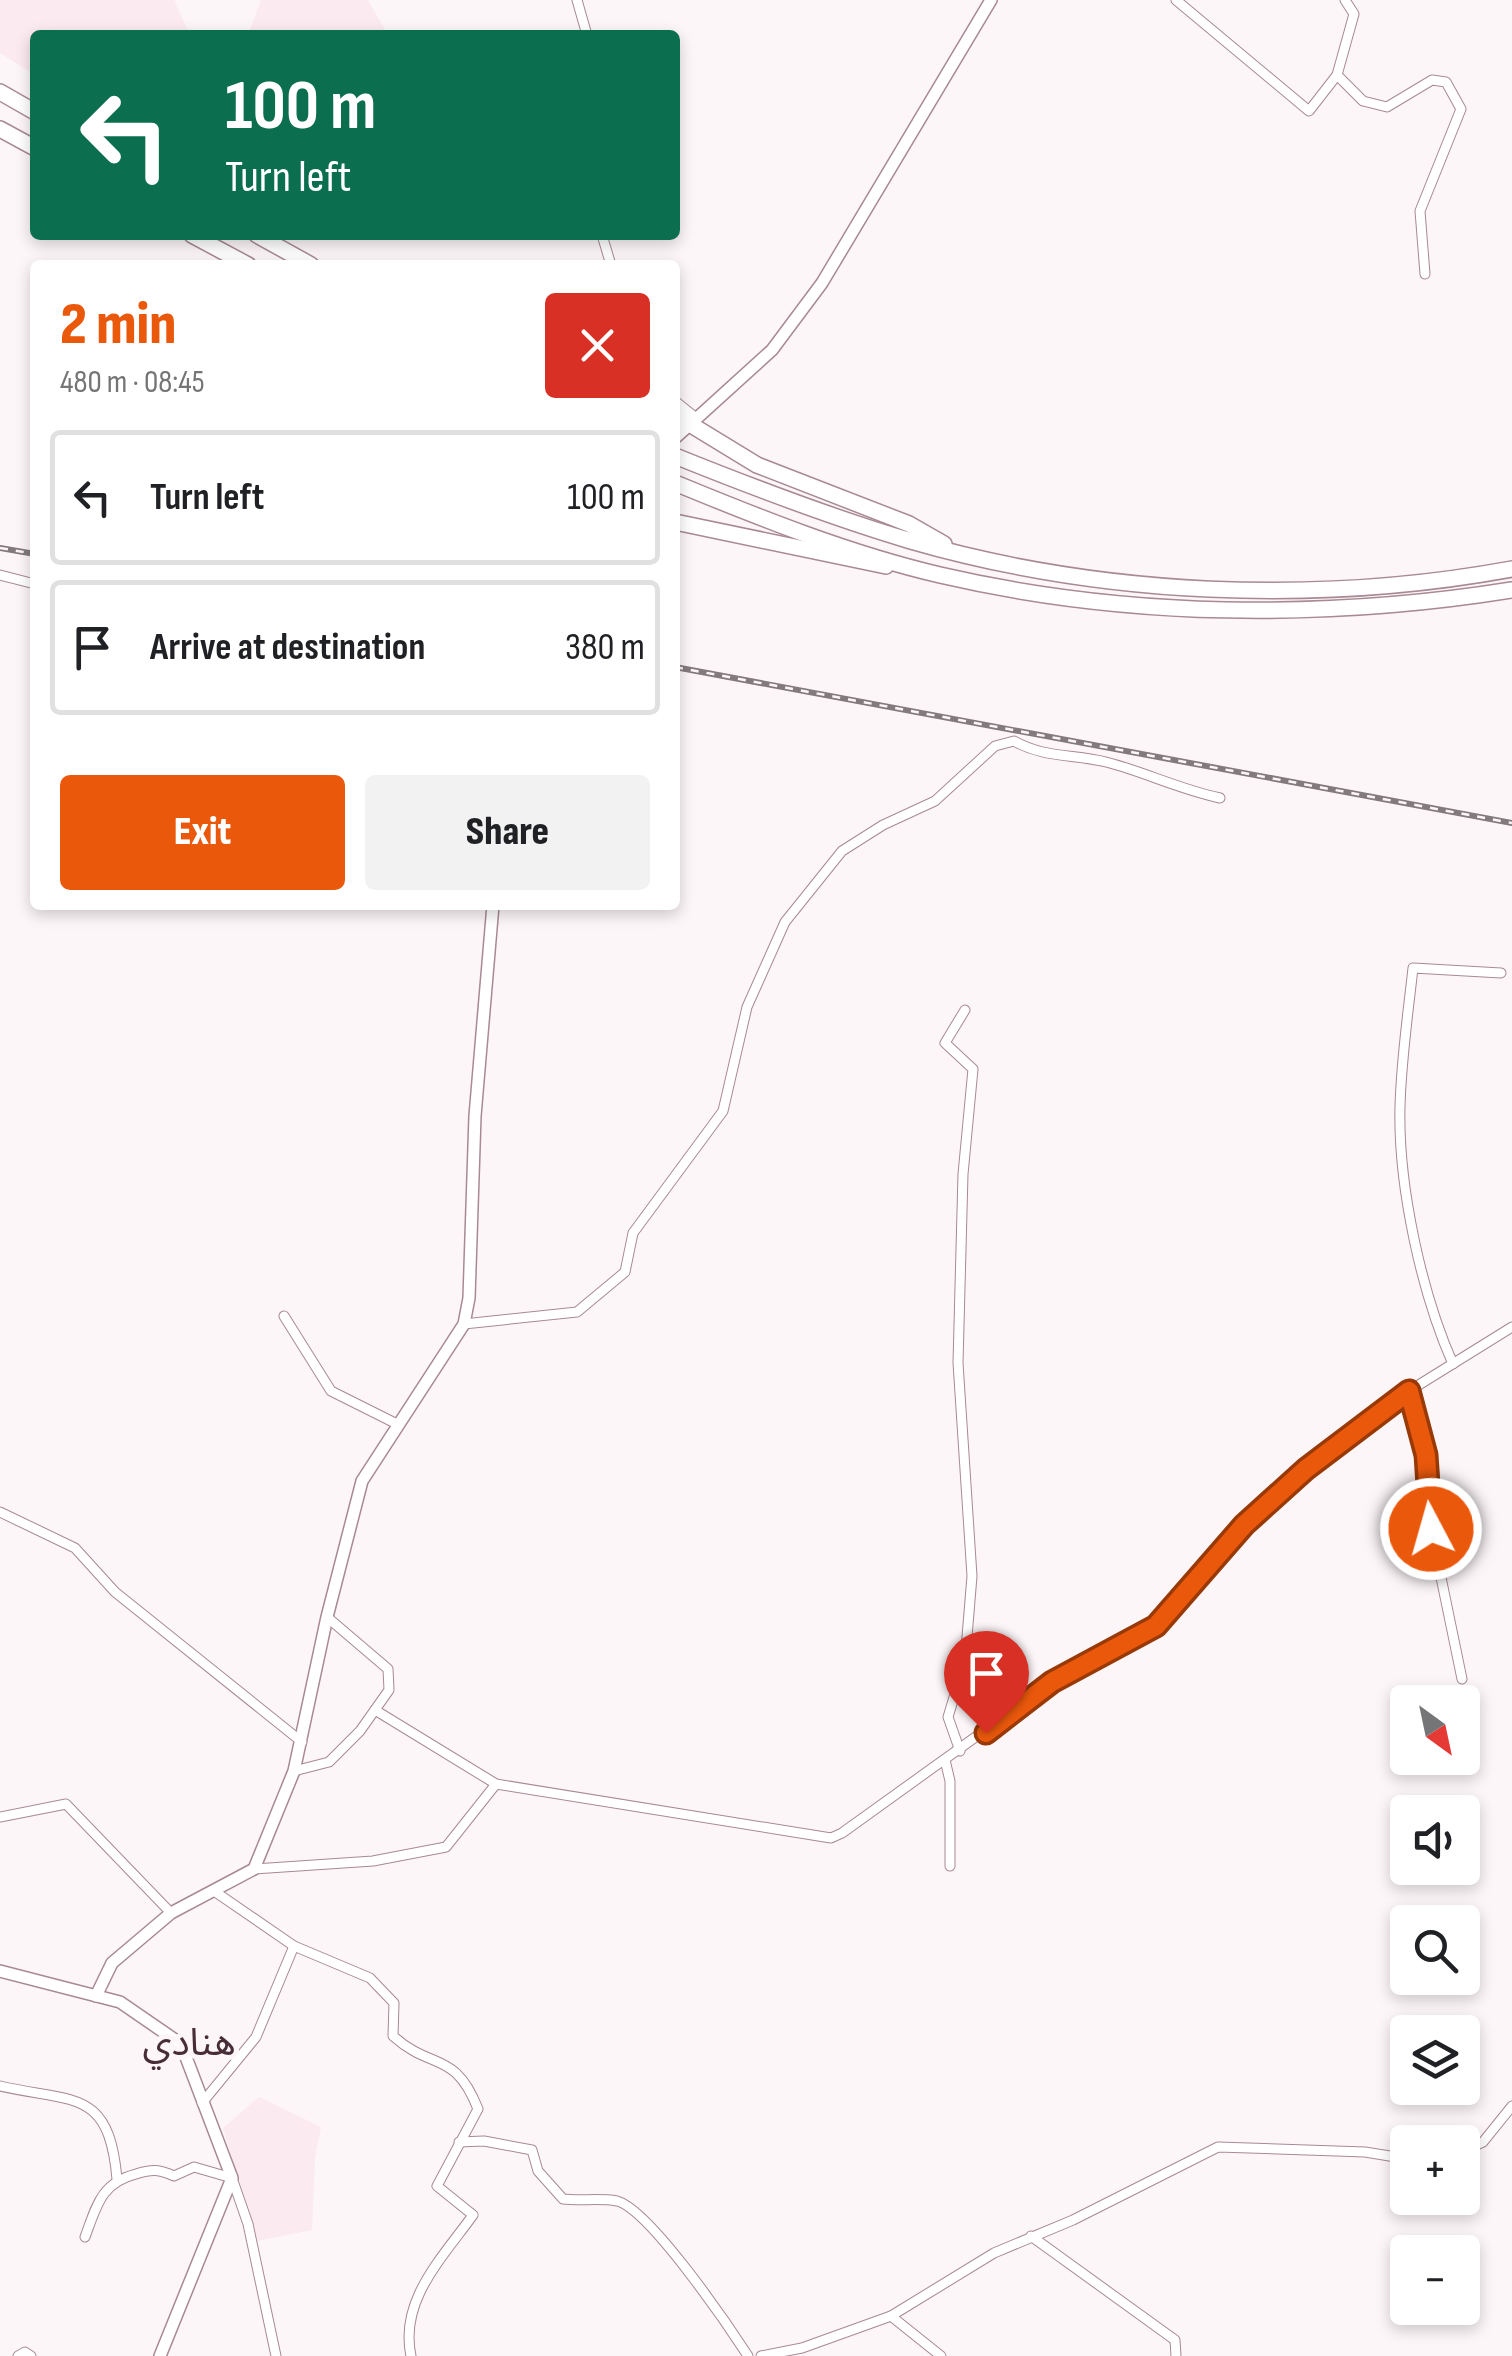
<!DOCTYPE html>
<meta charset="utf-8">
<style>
:root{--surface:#fff;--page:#f2f2f2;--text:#202124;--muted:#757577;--line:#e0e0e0;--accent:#ea580c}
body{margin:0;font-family:"Sofia Sans Condensed","Noto Sans Arabic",sans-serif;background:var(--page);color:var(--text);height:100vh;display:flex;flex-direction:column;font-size:38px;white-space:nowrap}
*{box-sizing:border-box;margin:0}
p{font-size:32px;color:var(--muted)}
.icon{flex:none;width:55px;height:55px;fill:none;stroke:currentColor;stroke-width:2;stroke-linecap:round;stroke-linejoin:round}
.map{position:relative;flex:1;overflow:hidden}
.panel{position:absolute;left:30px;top:260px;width:650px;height:650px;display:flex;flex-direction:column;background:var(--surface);border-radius:10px;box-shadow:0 5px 15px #0003}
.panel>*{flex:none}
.top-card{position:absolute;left:30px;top:30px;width:650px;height:210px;border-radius:10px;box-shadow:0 5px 15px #0003;background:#0b6e4f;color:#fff;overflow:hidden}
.needle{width:65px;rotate:147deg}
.tools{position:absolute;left:1390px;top:1685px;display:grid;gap:20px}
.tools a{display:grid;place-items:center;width:90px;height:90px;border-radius:10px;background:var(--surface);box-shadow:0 5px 15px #0003;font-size:50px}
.pin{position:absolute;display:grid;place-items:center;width:85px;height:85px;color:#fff;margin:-102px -42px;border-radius:50% 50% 50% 0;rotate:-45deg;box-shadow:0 0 10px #0007}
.pin .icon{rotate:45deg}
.me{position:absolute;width:110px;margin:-55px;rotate:354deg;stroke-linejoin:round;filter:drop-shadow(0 0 8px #0008)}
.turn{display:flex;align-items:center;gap:35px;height:210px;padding:0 30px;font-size:45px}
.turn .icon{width:130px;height:130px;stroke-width:2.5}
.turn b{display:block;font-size:70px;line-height:85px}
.round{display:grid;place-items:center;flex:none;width:105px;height:105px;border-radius:10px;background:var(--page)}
.overview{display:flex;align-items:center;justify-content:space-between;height:170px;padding:0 30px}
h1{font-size:60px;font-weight:800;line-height:75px;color:var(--accent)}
.primary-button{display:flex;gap:20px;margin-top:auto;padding:20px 30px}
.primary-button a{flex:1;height:115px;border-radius:10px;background:var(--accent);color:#fff;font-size:40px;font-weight:800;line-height:115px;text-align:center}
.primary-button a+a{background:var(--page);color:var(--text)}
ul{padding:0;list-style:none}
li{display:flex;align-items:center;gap:30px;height:135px;margin:0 20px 15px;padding:0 10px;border:5px solid var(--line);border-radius:10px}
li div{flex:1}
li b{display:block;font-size:38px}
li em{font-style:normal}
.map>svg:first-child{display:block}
.built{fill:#fbeaf0}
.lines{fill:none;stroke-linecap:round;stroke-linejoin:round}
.minor-casing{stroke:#a88994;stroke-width:11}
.tertiary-casing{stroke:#a88994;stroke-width:14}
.motorway-casing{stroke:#a88994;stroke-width:18}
.minor{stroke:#fff;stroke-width:9}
.tertiary{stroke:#fff;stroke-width:11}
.motorway{stroke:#fff;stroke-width:15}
.rail-casing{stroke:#837a7d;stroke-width:6}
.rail{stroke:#fdf6f8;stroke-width:2.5;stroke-dasharray:8;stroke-linecap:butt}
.route-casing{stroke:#983908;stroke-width:25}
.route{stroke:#ea580c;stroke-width:18}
.labels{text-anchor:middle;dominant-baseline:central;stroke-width:10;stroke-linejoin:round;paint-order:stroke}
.quarter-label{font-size:38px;fill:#472d37;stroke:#fdf6f8}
</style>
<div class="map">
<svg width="1512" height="2356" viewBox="0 0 1512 2356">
<rect width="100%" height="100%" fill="#fdf6f8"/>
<g class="built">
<polygon points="0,0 174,0 190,35 35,35 35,75 0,53"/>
<polygon points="261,0 368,0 388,35 248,35"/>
<polygon points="259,2097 321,2127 315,2157 312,2230 257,2241 223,2128"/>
</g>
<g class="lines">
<defs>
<g id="minor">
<polyline points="577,0 587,35"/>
<polyline points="1176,0 1309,111 1337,75 1354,14 1345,0"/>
<polyline points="1337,75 1363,101 1387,107 1432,80 1446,82 1461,109 1420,211 1425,274"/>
<polyline points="602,235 611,265"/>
<polyline points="675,401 695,417"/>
<polyline points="0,575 35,584"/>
<polyline points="284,1316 331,1391 399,1425"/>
<path d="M464 1324 577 1312 625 1272 633 1233 723 1111 747 1007 785 922 842 851 883 825 935 801 995 746 1014 741C1044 758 1073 754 1106 762 1145 772 1178 789 1220 798"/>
<path d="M1453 1364C1421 1292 1398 1185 1400 1107 1401 1061 1408 1014 1413 968L1501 973"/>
<polyline points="1409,1391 1426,1455 1431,1529 1462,1679"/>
<polyline points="0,1512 75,1548 115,1592 302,1742"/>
<polyline points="375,1710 496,1784"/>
<polyline points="960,1751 948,1717 965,1661 972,1576 958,1363 963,1174 973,1069 945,1043 965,1010"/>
<polyline points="945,1760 950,1781 950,1866"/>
<polyline points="294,1771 329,1762 360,1731 389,1690 388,1669 327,1617"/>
<polyline points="0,1817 66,1804 171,1913"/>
<polyline points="254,1869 373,1861 446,1847 496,1784 831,1838 842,1833 1052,1682 1156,1625 1244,1525 1306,1469 1409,1391 1512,1327"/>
<path d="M214 1891 294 1946 370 1978 394 2003 393 2036C432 2071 455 2050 478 2109L437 2186 473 2215C443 2257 399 2300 411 2356"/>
<path d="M0 2086C74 2103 109 2088 117 2179"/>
<polyline points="202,2103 256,2037 294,1946"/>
<path d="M459 2142 484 2141 532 2150 538 2171 563 2199C580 2201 601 2198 617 2201 649 2209 728 2325 748 2356"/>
<polyline points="1462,2152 1483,2142 1512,2106"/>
<polyline points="1031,2236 1175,2340 1176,2356"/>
<path d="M85 2237C97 2205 101 2183 136 2174 152 2169 159 2169 174 2176L194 2167 232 2178 248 2224 276 2356"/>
<polyline points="891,2316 941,2356"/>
<polyline points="18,2356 25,2352 31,2356"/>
<polyline points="761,2356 802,2348 891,2316 994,2253 1073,2220 1218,2147 1365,2152 1408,2159"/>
</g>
<g id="tertiary">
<polyline points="675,438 772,350 822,283 991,0"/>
<polyline points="0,1971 120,2002 181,2044 232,2178 160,2356"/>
<polyline points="96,1996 112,1963 171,1913 254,1869 294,1771 327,1617 362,1481 464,1324 469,1298 475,1116 493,905"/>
</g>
<g id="motorway">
<polyline points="0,92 35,112"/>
<polyline points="0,129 35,148"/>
<polyline points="192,235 248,265"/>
<polyline points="257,235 311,265"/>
<polyline points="675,415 757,465 909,524 944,544"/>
<path d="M675 456C752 487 830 517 911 541 1102 596 1316 605 1512 569"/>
<path d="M675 483C760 518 850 554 940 575 1125 618 1325 620 1512 590"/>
<polyline points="675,522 886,566"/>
</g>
</defs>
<use href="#minor" class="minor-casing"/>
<use href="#tertiary" class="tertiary-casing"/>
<use href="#motorway" class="motorway-casing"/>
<use href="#minor" class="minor"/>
<use href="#tertiary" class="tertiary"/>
<use href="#motorway" class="motorway"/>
<defs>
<g id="rail">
<polyline points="0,548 35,554"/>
<polyline points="675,667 1512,823"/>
</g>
</defs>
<use href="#rail" class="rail-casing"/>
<use href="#rail" class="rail"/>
</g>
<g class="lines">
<defs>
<polyline id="route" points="986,1733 1052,1682 1156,1626 1244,1525 1306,1469 1409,1391 1426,1455 1431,1529"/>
</defs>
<use href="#route" class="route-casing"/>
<use href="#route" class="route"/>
</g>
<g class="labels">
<g class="quarter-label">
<text x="189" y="2043">هنادي</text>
</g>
</g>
</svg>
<div class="tools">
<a><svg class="needle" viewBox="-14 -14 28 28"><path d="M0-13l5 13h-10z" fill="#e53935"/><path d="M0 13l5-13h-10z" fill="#757577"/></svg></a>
<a><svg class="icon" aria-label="sound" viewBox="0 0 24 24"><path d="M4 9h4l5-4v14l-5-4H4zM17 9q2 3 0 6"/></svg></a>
<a><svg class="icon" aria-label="search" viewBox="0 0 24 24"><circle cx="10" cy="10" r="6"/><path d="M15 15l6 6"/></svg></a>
<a><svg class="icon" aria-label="layers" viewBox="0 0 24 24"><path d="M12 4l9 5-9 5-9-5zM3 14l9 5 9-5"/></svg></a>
<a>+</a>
<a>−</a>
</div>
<div class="pin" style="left:986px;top:1733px;background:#d93025"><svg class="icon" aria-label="arrive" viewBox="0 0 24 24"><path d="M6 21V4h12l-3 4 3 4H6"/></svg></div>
<svg class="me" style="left:1431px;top:1529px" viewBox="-20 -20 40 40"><circle r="17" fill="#ea580c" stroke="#fff" stroke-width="3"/><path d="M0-11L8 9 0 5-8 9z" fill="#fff"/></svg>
<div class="top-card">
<div class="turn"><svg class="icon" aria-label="left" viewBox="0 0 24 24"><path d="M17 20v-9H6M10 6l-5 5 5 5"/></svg><div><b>100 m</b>Turn left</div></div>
</div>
<section class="panel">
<div class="overview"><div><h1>2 min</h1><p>480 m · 08:45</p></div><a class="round" style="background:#d93025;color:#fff"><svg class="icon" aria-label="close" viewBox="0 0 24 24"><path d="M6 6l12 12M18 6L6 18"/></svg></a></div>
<ul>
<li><svg class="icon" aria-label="left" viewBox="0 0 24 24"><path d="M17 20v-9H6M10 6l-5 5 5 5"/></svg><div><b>Turn left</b></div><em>100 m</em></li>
<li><svg class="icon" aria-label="arrive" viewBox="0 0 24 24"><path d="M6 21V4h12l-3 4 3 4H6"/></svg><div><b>Arrive at destination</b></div><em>380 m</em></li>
</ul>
<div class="primary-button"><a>Exit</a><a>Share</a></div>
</section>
</div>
